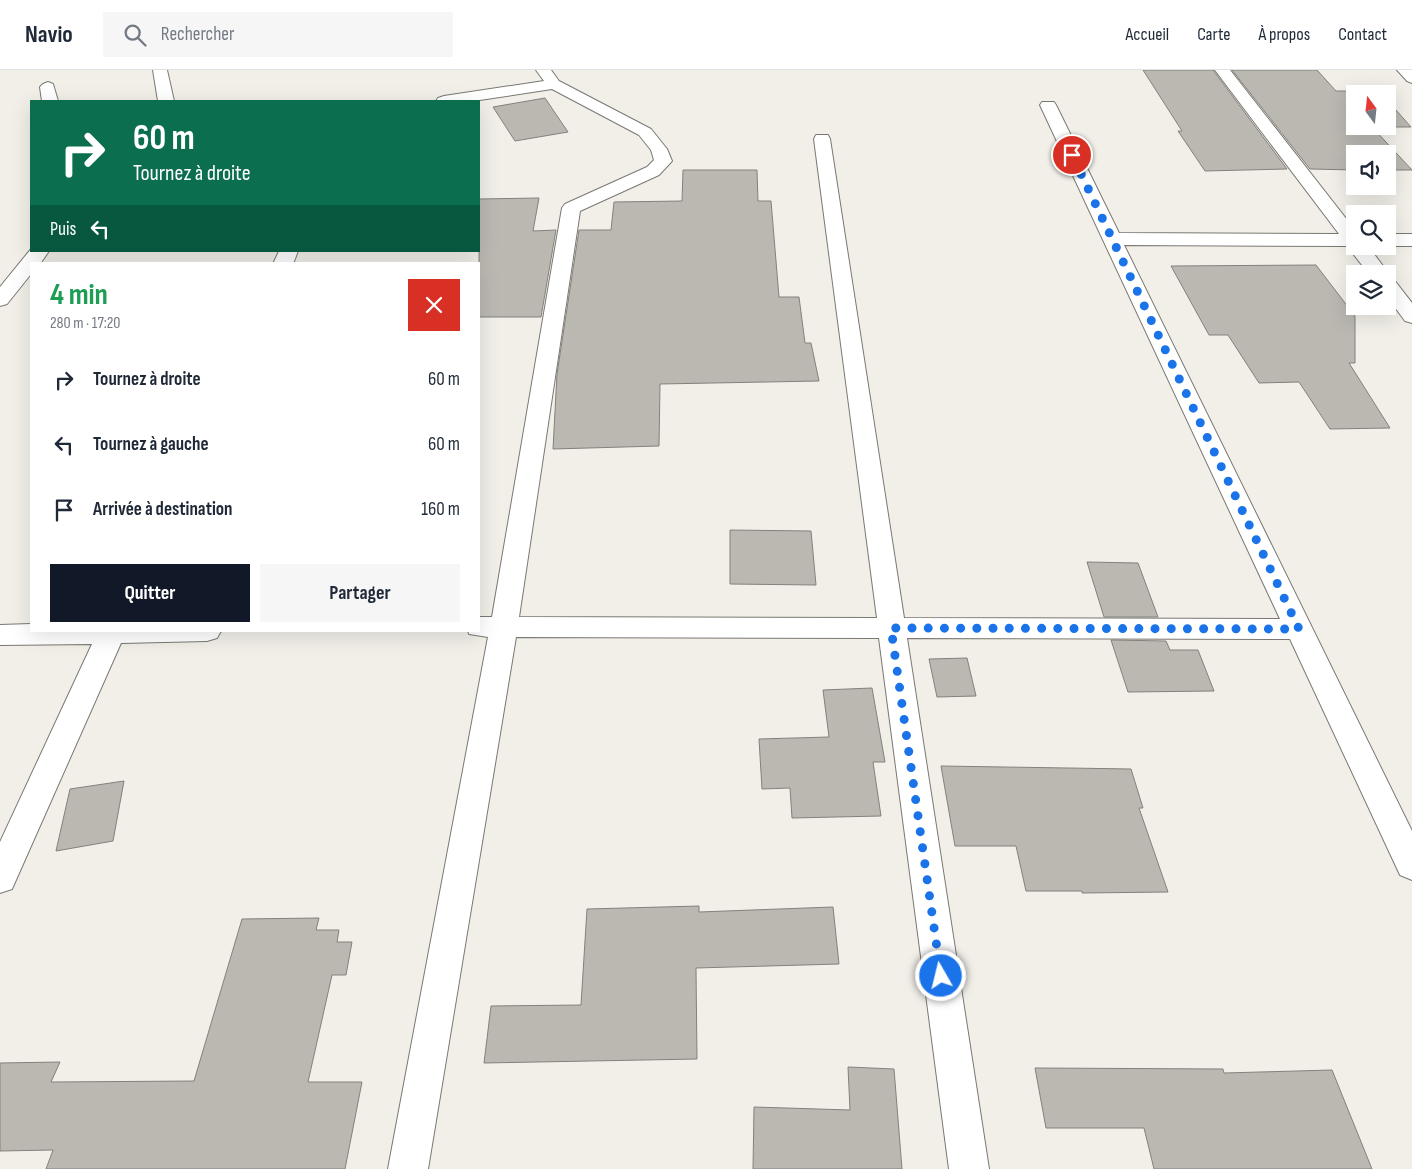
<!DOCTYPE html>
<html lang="fr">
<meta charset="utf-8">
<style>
:root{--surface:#fff;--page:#f6f6f7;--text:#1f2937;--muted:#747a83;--line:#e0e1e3;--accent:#111827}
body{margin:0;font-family:"Sofia Sans Condensed",sans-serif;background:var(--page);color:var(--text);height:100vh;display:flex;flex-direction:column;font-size:19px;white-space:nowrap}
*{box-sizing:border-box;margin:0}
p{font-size:16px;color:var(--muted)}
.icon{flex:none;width:28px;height:28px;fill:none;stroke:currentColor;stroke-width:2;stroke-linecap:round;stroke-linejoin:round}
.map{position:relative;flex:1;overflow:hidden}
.panel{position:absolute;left:30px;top:192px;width:450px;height:370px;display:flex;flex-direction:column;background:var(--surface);border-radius:0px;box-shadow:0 5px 20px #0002}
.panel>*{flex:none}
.banner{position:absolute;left:30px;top:30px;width:450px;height:152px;border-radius:0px;box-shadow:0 5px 20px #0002;background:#0b6e4f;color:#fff;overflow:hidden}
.needle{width:32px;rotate:345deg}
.tools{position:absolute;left:1346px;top:15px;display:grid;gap:10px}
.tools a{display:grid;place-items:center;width:50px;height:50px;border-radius:0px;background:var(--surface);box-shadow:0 5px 20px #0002;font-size:25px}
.pin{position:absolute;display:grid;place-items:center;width:42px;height:42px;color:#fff;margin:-21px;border:2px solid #fff;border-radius:50%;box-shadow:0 1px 5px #0007}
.me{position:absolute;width:55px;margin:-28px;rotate:352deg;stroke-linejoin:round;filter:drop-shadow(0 0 4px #0008)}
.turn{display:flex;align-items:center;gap:18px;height:105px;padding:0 20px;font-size:22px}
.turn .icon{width:65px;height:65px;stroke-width:2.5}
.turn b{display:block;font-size:35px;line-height:42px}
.then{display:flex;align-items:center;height:48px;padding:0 20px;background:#0003;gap:10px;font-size:19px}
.round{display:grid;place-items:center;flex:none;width:52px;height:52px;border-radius:0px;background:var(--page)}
.headline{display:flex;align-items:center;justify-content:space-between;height:85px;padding:0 20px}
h1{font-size:30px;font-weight:700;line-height:38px;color:#1e9e55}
.cta{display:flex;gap:10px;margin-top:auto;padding:10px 20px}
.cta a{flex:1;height:58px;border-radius:0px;background:var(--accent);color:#fff;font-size:20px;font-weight:700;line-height:58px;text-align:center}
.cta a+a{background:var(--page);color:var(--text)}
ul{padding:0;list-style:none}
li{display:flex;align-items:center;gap:15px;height:65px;padding:0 20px}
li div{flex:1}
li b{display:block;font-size:19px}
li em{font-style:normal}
header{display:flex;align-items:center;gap:30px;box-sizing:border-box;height:70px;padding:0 25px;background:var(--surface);border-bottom:1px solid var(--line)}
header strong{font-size:24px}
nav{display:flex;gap:28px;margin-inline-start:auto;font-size:18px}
.search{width:350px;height:45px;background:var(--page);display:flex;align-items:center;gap:12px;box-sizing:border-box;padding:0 18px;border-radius:0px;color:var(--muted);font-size:19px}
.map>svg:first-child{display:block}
.building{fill:#bab8b1;stroke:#83817b}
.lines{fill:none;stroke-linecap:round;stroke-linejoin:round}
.minor-casing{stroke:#7a7872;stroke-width:2}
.minor{fill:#fff;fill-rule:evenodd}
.route{stroke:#1a73e8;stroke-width:9;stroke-dasharray:0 16.2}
</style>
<header>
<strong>Navio</strong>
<div class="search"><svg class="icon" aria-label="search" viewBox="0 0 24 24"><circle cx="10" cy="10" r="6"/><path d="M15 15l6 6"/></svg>Rechercher</div>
<nav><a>Accueil</a><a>Carte</a><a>À propos</a><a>Contact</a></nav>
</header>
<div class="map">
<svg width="1412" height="1099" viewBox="0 0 1412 1099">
<rect width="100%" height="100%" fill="#f1efe8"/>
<g class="building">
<polygon points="1143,0 1213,0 1287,99 1205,101 1178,61 1182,61"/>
<polygon points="1232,0 1317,0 1336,21 1378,21 1381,24 1355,24 1355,56 1388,56 1388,31 1411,57 1372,57 1412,100 1388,100 1388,84 1355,84 1355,100 1310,99"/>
<polygon points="545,28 568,62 515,71 493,37"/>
<polygon points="683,100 757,100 758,131 771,131 779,227 799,227 805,273 811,273 819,311 660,314 659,376 553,379 557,304 579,160 611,160 614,132 682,131"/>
<polygon points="539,128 533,161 556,160 541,247 479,247 479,129"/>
<polygon points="1316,195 1355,246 1355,293 1349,293 1390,358 1330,359 1299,312 1259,313 1228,265 1209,265 1171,196"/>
<polygon points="730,460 811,461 816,515 730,514"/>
<polygon points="1087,492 1138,493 1158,547 1104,547"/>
<polygon points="1111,570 1166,571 1170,580 1198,580 1214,621 1128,622"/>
<polygon points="967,588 976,626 937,627 929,589"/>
<polygon points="872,618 885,692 873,692 881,746 792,748 790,718 762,719 759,669 829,667 823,620"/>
<polygon points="941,696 1131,699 1143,738 1139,738 1168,822 1082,823 1082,821 1026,821 1016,776 955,776"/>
<polygon points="124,711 113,771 56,781 70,719"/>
<polygon points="699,836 699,842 833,837 839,894 696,898 697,989 484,993 491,936 581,935 587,839"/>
<polygon points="319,848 316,860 339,860 337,872 352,872 346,905 332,905 308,1012 362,1012 345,1099 46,1099 53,1080 0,1081 0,993 60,992 51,1012 194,1011 242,849"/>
<polygon points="848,997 894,999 902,1099 753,1099 754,1037 850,1040"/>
<polygon points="1035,998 1223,999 1224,1003 1332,1000 1372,1099 1154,1099 1144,1058 1046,1058"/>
</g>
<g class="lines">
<defs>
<g id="minor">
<polygon points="153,0 167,0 174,31 158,31"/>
<polygon points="536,0 551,0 559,11 651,59 667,79 672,91 659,105 580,141 519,547 877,548 814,69 816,65 828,65 830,69 904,548 1280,549 1040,35 1042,32 1054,32 1056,35 1119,163 1339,164 1215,0 1230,0 1355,160 1355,176 1368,176 1389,204 1388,206 1388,204 1369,204 1347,176 1124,175 1412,761 1412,810 1400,805 1290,569 907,568 989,1099 949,1099 879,568 516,567 428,1099 388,1099 488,567 469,564 468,561 479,561 479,547 492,547 562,138 565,134 647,97 654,90 651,80 639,65 552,19 473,31 436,31 438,28 444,26 544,11"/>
<polygon points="1397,0 1412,0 1412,13 1407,11"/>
<polygon points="48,12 53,14 58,31 42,31 40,17 43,14"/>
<rect x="1388" y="164" width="24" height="12"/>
<polygon points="31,179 31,181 49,181 40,194 31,194 31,204 7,234 0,236 0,217"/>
<polygon points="279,181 298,181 293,194 273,194"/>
<polygon points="1388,209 1395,211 1412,233 1412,253 1405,251 1388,228"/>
<polygon points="31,554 31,561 221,561 217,568 207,571 121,573 12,819 0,823 0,772 92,574 0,575 0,555"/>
</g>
</defs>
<use href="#minor" class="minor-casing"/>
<use href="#minor" class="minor"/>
</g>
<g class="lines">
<polyline class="route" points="941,906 891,558 1299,559 1072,85"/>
</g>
</svg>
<div class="tools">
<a><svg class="needle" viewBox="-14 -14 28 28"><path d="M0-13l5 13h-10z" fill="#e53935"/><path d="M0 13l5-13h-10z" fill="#747a83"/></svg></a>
<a><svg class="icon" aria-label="sound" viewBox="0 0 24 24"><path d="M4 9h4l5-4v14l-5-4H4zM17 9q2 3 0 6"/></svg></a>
<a><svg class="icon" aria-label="search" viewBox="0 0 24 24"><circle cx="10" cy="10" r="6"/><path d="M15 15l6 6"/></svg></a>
<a><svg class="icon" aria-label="layers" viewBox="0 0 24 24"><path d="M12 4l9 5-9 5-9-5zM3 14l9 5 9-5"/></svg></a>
</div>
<div class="pin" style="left:1072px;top:85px;background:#d93025"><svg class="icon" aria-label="arrive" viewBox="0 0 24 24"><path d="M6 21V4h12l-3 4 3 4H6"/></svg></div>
<svg class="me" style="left:941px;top:906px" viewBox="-20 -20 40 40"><circle r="17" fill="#1a73e8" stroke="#fff" stroke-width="3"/><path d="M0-11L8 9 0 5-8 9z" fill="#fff"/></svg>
<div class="banner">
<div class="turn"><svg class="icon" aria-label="right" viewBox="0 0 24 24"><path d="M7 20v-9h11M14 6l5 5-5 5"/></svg><div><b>60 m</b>Tournez à droite</div></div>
<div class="then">Puis<svg class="icon" aria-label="left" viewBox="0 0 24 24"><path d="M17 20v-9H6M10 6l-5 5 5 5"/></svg></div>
</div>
<section class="panel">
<div class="headline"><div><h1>4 min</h1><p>280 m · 17:20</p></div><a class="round" style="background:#d93025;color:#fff"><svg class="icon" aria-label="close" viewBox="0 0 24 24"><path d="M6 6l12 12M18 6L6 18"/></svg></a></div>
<ul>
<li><svg class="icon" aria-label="right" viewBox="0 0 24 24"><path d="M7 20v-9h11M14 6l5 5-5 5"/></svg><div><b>Tournez à droite</b></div><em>60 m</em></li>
<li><svg class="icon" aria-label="left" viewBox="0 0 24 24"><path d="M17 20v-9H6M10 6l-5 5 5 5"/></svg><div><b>Tournez à gauche</b></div><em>60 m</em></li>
<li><svg class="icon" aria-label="arrive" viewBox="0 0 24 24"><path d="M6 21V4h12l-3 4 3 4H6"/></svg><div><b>Arrivée à destination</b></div><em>160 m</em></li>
</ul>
<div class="cta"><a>Quitter</a><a>Partager</a></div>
</section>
</div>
